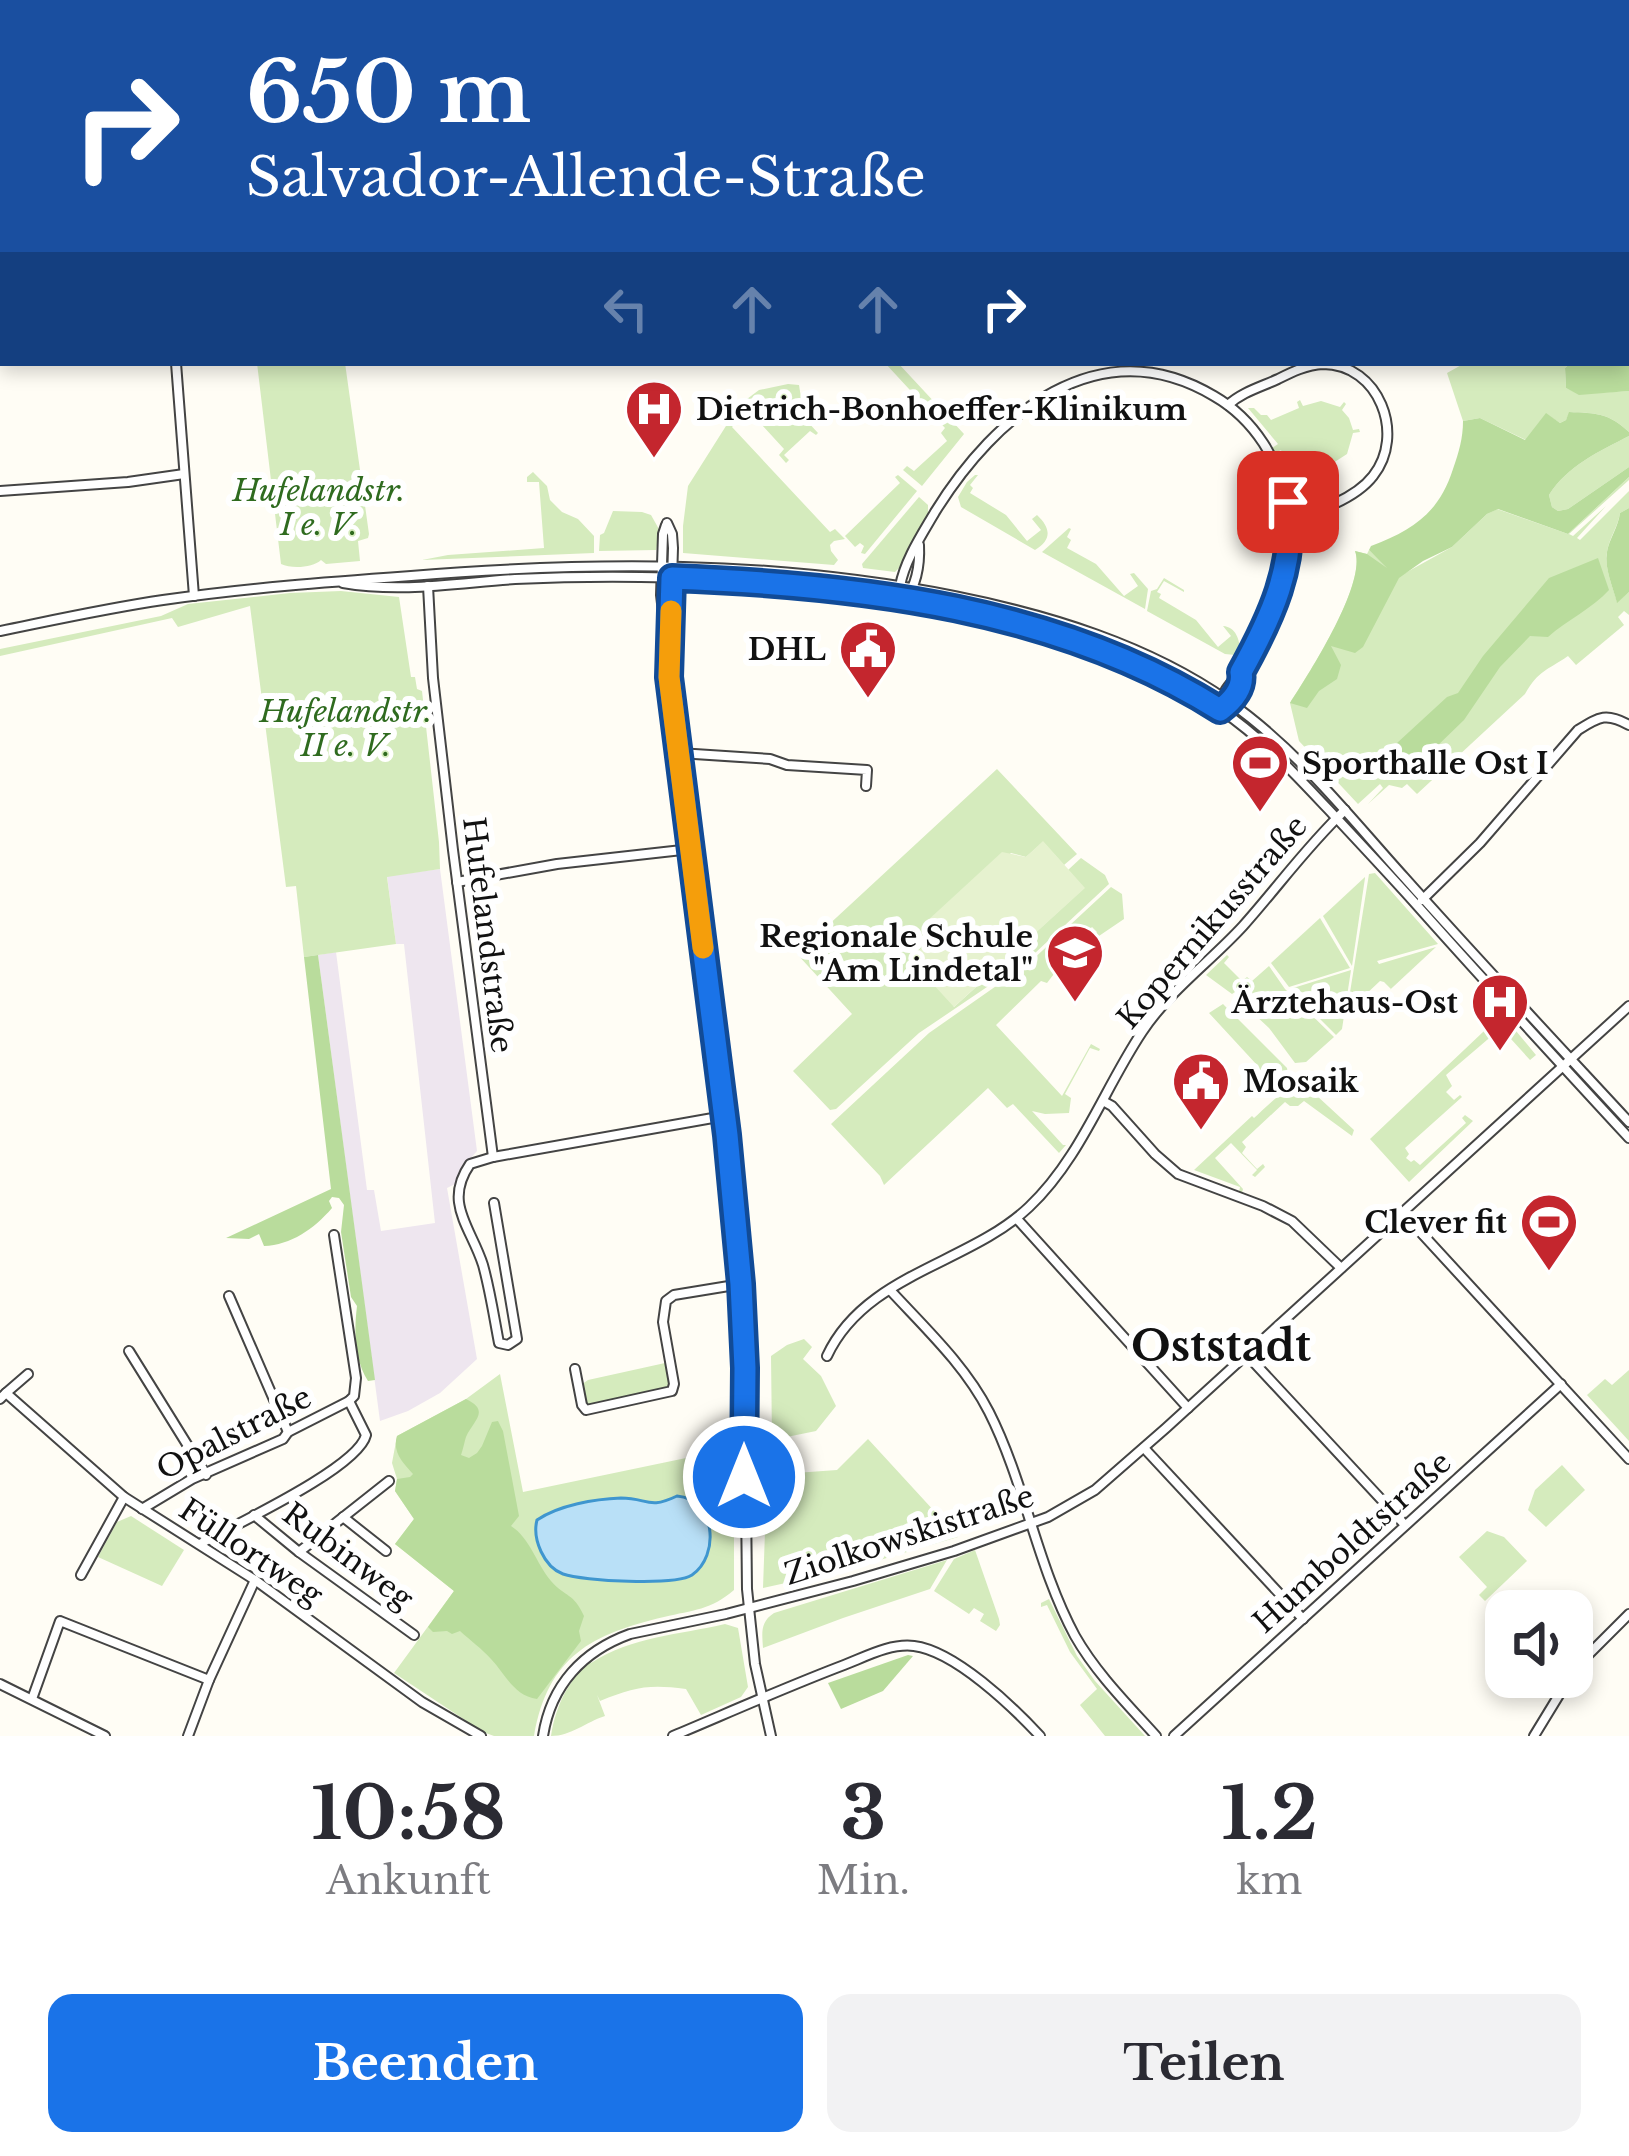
<!DOCTYPE html>
<html lang="de">
<meta charset="utf-8">
<style>
:root{--surface:#fff;--page:#f2f2f3;--text:#2b2b33;--muted:#7c7c81;--accent:#1a73e8}
body{margin:0;font-family:"Libre Baskerville",serif;background:var(--page);color:var(--text);height:100vh;display:flex;flex-direction:column;font-size:45px;white-space:nowrap}
*{box-sizing:border-box;margin:0}
p{font-size:39px;color:var(--muted)}
.icon{flex:none;width:66px;height:66px;fill:none;stroke:currentColor;stroke-width:2;stroke-linecap:round;stroke-linejoin:round}
.map{position:relative;height:1736px;overflow:hidden}
.details{display:flex;flex-direction:column;background:var(--surface);flex:1}
.details>*{flex:none}
.top-card{position:absolute;left:0px;top:0px;width:1629px;height:366px;box-shadow:0 6px 18px #0003;background:#1a4fa0;color:#fff;overflow:hidden}
.controls{position:absolute;left:1485px;top:1590px;display:grid;gap:24px}
.controls a{display:grid;place-items:center;width:108px;height:108px;border-radius:24px;background:var(--surface);box-shadow:0 6px 18px #0003;font-size:60px}
.pin{position:absolute;display:grid;place-items:center;width:102px;height:102px;color:#fff;margin:-51px;border-radius:24px;box-shadow:0 6px 18px #0006}
.me{position:absolute;width:132px;margin:-66px;rotate:0deg;stroke-linejoin:round;filter:drop-shadow(0 0 9px #0008)}
.turn{display:flex;align-items:center;gap:42px;height:252px;padding:0 48px;font-size:54px}
.turn .icon{width:156px;height:156px;stroke-width:2.5}
.turn b{display:block;font-size:84px;line-height:102px}
.lanes{display:flex;align-items:center;height:114px;padding:0 48px;background:#0003;justify-content:center;gap:60px;direction:ltr}
.lanes .off{opacity:.35}
.eta{display:flex;justify-content:space-evenly;align-items:center;height:204px;text-align:center}
.eta b{font-size:72px;font-weight:800;line-height:84px}
.button{display:flex;gap:24px;margin-top:auto;padding:24px 48px}
.button a{flex:1;height:138px;border-radius:24px;background:var(--accent);color:#fff;font-size:48px;font-weight:800;line-height:138px;text-align:center}
.button a+a{background:var(--page);color:var(--text)}
.map>svg:first-child{display:block}
.industrial{fill:#eee6ef}
.green{fill:#d5ebbd;fill-rule:evenodd}
.forest{fill:#b9dc9c}
.pitch{fill:#e6f2cf}
.water{fill:#b9e0f7;stroke:#3f96cf;stroke-width:3}
.lines{fill:none;stroke-linecap:round;stroke-linejoin:round}
.minor-casing{stroke:#444;stroke-width:12}
.minor{stroke:#fff;stroke-width:8}
.rail-casing{stroke:#c4262e;stroke-width:8}
.rail{stroke:#fff;stroke-width:3;stroke-dasharray:9;stroke-linecap:butt}
.route-casing{stroke:#114b97;stroke-width:30}
.route{stroke:#1a73e8;stroke-width:21}
.slow{stroke:#f59e0b;stroke-width:21}
.labels{text-anchor:middle;dominant-baseline:central;stroke-width:12;stroke-linejoin:round;paint-order:stroke}
.poi-label{font-size:30px;font-weight:bold;fill:#111;stroke:#fff;text-anchor:end}
.park-label{font-size:30px;font-style:italic;fill:#2f6b1f;stroke:#fff}
.street-label{font-size:30px;fill:#111;stroke:#fff}
.district-label{font-size:42px;font-weight:bold;fill:#111;stroke:#fff}
</style>
<div class="map">
<svg width="1629" height="1736" viewBox="0 0 1629 1736">
<rect width="100%" height="100%" fill="#fffdf5"/>
<polygon class="industrial" points="440,869 477,1151 461,1169 455,1184 447,1188 477,1359 440,1393 408,1411 380,1421 318,955 336,952 367,1190 374,1190 381,1231 435,1223 404,944 396,944 387,876"/>
<g class="green">
<path d="M257 363H345L369 534 368 538 358 541 360 561 326 564 321 560C313 568 291 569 281 564Z"/>
<polygon points="885,363 898,363 964,434 922,486 903,470 907,466 914,471 947,441 941,433 945,428"/>
<path d="M1465 363H1571L1565 368 1566 388 1579 394 1629 391V432C1609 413 1596 413 1570 412L1566 420 1560 423 1546 414 1526 440 1480 418 1463 421 1447 373Z"/>
<polygon points="788,384 799,385 802,404 796,405 796,410 803,410 806,420 818,433 816,435 810,431 784,455 789,460 786,463 779,455 784,449 749,411 743,416 735,408 759,390"/>
<polygon points="1300,400 1303,406 1321,401 1340,407 1344,402 1346,404 1342,410 1349,418 1353,430 1359,429 1360,432 1353,433 1347,454 1330,465 1332,472 1329,473 1325,466 1299,476 1300,497 1293,499 1291,496 1297,493 1292,474 1286,475 1284,472 1289,468 1281,450 1275,453 1272,448 1278,444 1248,408 1254,408 1261,415 1267,415 1271,420 1299,408 1297,402"/>
<polygon points="731,418 736,422 732,427 830,532 835,529 845,539 834,541 830,545 831,551 838,560 834,565 683,553 683,526 688,486"/>
<path d="M1629 436V467L1568 509 1558 511 1552 507 1549 495C1567 466 1600 451 1629 436Z"/>
<polygon points="533,472 547,486 550,500 562,512 578,519 594,536 594,553 422,560 448,555 544,548 539,482 527,482 527,477"/>
<polygon points="898,475 917,491 865,554 861,553 864,546 860,543 855,547 845,536 900,483 895,477"/>
<path d="M975 475H978L970 485 973 488 970 493 1006 515 1027 541 1041 530 1032 519 1037 515C1051 528 1052 540 1035 550L961 507 958 497 967 482Z"/>
<path d="M1629 477V480L1569 534 1573 536 1606 506 1577 538 1580 540 1629 491V508L1620 513C1618 527 1609 538 1607 552 1604 568 1613 587 1617 602L1629 592V615L1624 611 1618 617 1624 625 1576 665 1568 656C1546 671 1539 670 1525 694L1417 794 1407 784 1402 788 1389 785 1368 804 1383 788 1380 784 1358 804 1299 741 1290 703C1309 673 1367 584 1355 551L1367 554 1369 550 1398 577 1452 547 1487 514 1497 509 1568 534Z"/>
<polygon points="919,497 928,505 928,513 899,568 895,572 863,568 862,564"/>
<polygon points="613,511 642,512 651,515 660,531 656,550 599,551 600,535 604,533"/>
<polygon points="1069,528 1071,529 1067,537 1071,540 1067,548 1096,564 1124,596 1138,586 1130,574 1134,573 1148,589 1145,609 1042,552"/>
<path d="M1164 578 1184 590V592L1164 581 1157 592 1161 594 1159 598 1196 620 1218 647 1231 636 1223 626C1236 627 1240 640 1240 652L1235 655 1225 654 1147 611 1151 591 1157 589Z"/>
<polygon points="341,591 399,597 411,677 415,677 417,689 422,691 439,842 440,869 387,877 396,944 304,957 296,886 286,887 250,606 178,627 172,618 0,656 0,649 161,616 188,604 290,593"/>
<polygon points="997,769 1077,854 1064,865 1043,842 1026,857 1011,853 929,924 928,935 954,1007 1019,948 1027,956 1027,960 919,1033 836,1109 830,1110 793,1071 852,1014 797,954"/>
<polygon points="1081,858 1105,875 1109,884 1034,954 1029,953 1022,945 1084,888 1068,870"/>
<polygon points="1375,873 1438,944 1377,961 1379,964 1436,947 1379,1000 1374,1001 1371,998 1380,998 1391,989 1384,982 1380,981 1364,996 1367,1000 1358,1007 1353,1007 1347,1011 1369,874"/>
<polygon points="1365,877 1365,878 1352,966 1323,916"/>
<polygon points="1111,887 1122,894 1124,919 1096,938 1094,936 1097,932 1092,927 1082,937 1085,942 1078,936 1087,947 1074,960 1071,958 1066,962 1060,959 1053,965 1057,970 1047,983 1041,981 996,1025 1062,1096 1091,1044 1100,1049 1099,1051 1090,1048 1065,1094 1071,1098 1069,1113 1045,1114 1032,1111 1063,1145 1066,1145 1059,1153 1013,1104 1007,1108 988,1088 884,1185 880,1176 831,1124 929,1033 1029,963"/>
<polygon points="1320,918 1350,968 1289,987 1271,963"/>
<polygon points="1227,955 1229,957 1224,963 1242,981 1247,977 1252,981 1269,966 1285,989 1334,1037 1306,1062 1295,1063 1269,1028 1240,1001 1248,995 1241,992 1244,986 1232,994 1206,975"/>
<polygon points="1351,970 1342,1029 1336,1035 1290,989"/>
<path d="M1223 1004 1287 1068 1289 1083 1272 1098C1264 1088 1266 1081 1249 1081L1253 1077 1249 1073 1257 1065 1209 1013Z"/>
<polygon points="1502,1014 1536,1055 1530,1060 1501,1028 1446,1075 1452,1086 1446,1092 1454,1100 1460,1095 1462,1097 1405,1148 1409,1154 1406,1158 1411,1162 1414,1160 1420,1165 1466,1123 1462,1118 1465,1115 1473,1121 1409,1182 1370,1139"/>
<path d="M1303 1083 1354 1130 1352 1136 1304 1101 1298 1106H1290L1285 1102 1242 1142 1246 1147 1242 1153 1257 1169 1263 1164 1265 1167 1255 1177 1252 1175 1257 1170 1231 1143 1215 1158 1243 1189 1242 1193 1239 1192 1240 1187 1194 1170 1252 1116 1254 1118C1266 1107 1286 1086 1303 1083Z"/>
<polygon points="804,1339 812,1347 803,1359 821,1376 836,1406 816,1431 772,1440 771,1356 787,1345"/>
<path d="M665 1363C671 1369 673 1384 666 1390L587 1405 581 1385 588 1380Z"/>
<polygon points="1629,1370 1629,1441 1587,1395 1605,1379 1612,1385"/>
<path d="M500 1374 523 1492 734 1448V1590C711 1610 693 1610 664 1617 592 1634 548 1656 534 1736H494L483 1732 394 1673 454 1591 395 1544 414 1519 395 1491 397 1479 392 1463 397 1436 466 1399ZM624 1498 649 1504 667 1502 706 1555C702 1563 697 1573 688 1577 665 1586 577 1581 556 1568 543 1561 536 1542 535 1527L553 1511 590 1502Z"/>
<polygon points="868,1439 958,1537 849,1569 763,1588 767,1475 837,1470"/>
<polygon points="1562,1465 1585,1490 1546,1527 1528,1510 1535,1490"/>
<polygon points="131,1516 184,1550 162,1586 98,1557 117,1522"/>
<polygon points="1487,1531 1504,1537 1527,1561 1485,1601 1479,1595 1487,1587 1459,1557"/>
<polygon points="975,1550 999,1619 1000,1625 996,1631 980,1621 984,1614 974,1608 969,1614 934,1591 954,1559"/>
<path d="M947 1560 930 1589 843 1618 763 1648C762 1633 760 1622 774 1613Z"/>
<polygon points="1049,1599 1077,1656 1095,1681 1145,1736 1105,1736 1080,1705 1097,1689 1070,1652 1047,1605 1041,1607 1041,1603"/>
<path d="M725 1624 738 1628 748 1687 741 1697 701 1715 686 1689C649 1684 634 1687 600 1701L597 1695 605 1716C586 1722 571 1736 551 1736 556 1704 569 1680 592 1658L591 1663C633 1636 679 1635 725 1624Z"/>
</g>
<g class="forest">
<polygon points="1629,346 1629,391 1579,395 1566,388 1565,368 1571,363 1626,363 1626,347"/>
<path d="M1569 412C1596 413 1609 413 1629 432V436C1600 451 1567 466 1549 495L1552 507 1558 511 1568 509 1629 467V477L1568 534 1498 509 1487 514 1452 547 1423 561 1399 578 1363 647 1355 653 1331 646 1341 665 1337 679 1319 691 1307 708 1290 703C1309 674 1367 583 1355 551L1367 554 1387 568 1369 550 1371 546C1413 530 1439 513 1453 469 1459 452 1463 438 1463 421L1480 418 1525 440 1546 413 1560 423 1566 420Z"/>
<path d="M1629 508V592L1617 603C1613 587 1604 568 1607 552 1609 539 1618 528 1620 513Z"/>
<path d="M1598 558 1609 590C1593 608 1567 620 1548 637L1530 636 1500 667 1464 720 1433 750 1420 769 1414 773 1402 772 1389 756 1397 743 1447 697 1458 693 1483 656 1549 578Z"/>
<path d="M318 955 375 1380 368 1381C354 1359 354 1331 357 1306L351 1297 341 1232 344 1205 339 1198 332 1197 329 1201 332 1208C314 1229 291 1245 264 1246L259 1234 249 1239 226 1238 331 1189 304 957Z"/>
<path d="M466 1399C491 1411 473 1421 466 1437 465 1440 462 1453 461 1455L469 1458 477 1453 482 1446 492 1422 498 1421 503 1431 519 1516 511 1526C530 1538 536 1563 551 1581 566 1598 573 1592 584 1616L579 1631 581 1641 537 1699C514 1696 506 1675 491 1659 482 1649 470 1640 460 1631L452 1634 447 1631 433 1632 428 1627 454 1591 395 1544 414 1519 395 1491 397 1479 410 1477 413 1474C403 1463 392 1452 397 1436Z"/>
<polygon points="908,1655 913,1656 883,1691 841,1709 828,1683"/>
</g>
<polygon class="pitch" points="1043,841 1085,888 954,1007 910,959 929,941 926,922 1002,852 1026,857"/>
<path class="water" d="M677 1496C716 1499 720 1556 692 1575 675 1586 583 1581 563 1574 544 1567 532 1539 537 1520 559 1505 595 1499 621 1498 648 1498 648 1510 677 1496Z"/>
<g class="lines">
<defs>
<g id="minor">
<polyline points="1205,0 1208,3"/>
<polyline points="0,29 3,26"/>
<polyline points="0,208 3,208"/>
<polyline points="1626,210 1629,210"/>
<polyline points="0,348 3,349"/>
<polyline points="176,363 194,596"/>
<path d="M1228 405C1242 392 1261 387 1278 379 1292 372 1306 365 1323 364 1379 364 1406 435 1373 476 1356 498 1317 513 1290 518"/>
<polyline points="0,491 128,482 184,474"/>
<polyline points="667,523 672,534 673,548 669,677 733,1190 744,1327 747,1589 755,1664 771,1736"/>
<path d="M343 583C401 593 457 583 515 579 585 576 655 576 724 580 888 590 1082 616 1221 710 1262 738 1294 773 1328 809 1357 840 1386 871 1414 902 1485 982 1557 1060 1629 1138"/>
<polyline points="428,586 433,678 453,850 493,1157"/>
<path d="M900 586C905 560 921 536 935 512 995 415 1098 327 1214 396 1254 419 1281 462 1288 507 1298 562 1272 617 1246 664 1235 682 1221 687 1220 710"/>
<path d="M905 600C917 584 920 565 919 545"/>
<polyline points="665,629 661,595 663,534 666,525"/>
<path d="M0 631C54 620 108 608 163 600 246 588 328 582 411 576 594 561 774 560 954 596 1049 615 1148 645 1228 701 1297 749 1348 815 1404 877 1478 960 1554 1041 1629 1122"/>
<polyline points="1231,702 1242,678 1241,672"/>
<polyline points="679,753 770,759 787,765 867,770 866,786"/>
<polyline points="457,882 557,864 691,849"/>
<path d="M1422 900 1480 843 1578 730C1599 717 1606 712 1629 725"/>
<polyline points="1103,1101 1112,1106 1155,1154 1178,1174 1263,1206 1292,1221 1341,1268"/>
<path d="M494 1203 517 1339 508 1345 499 1343C494 1317 490 1290 483 1265 471 1227 443 1203 470 1164L493 1157 724 1116"/>
<polyline points="1403,1213 1629,1459"/>
<polyline points="1017,1219 1188,1408"/>
<polyline points="334,1235 356,1378 354,1396 349,1401"/>
<path d="M890 1290C925 1328 965 1365 989 1412 1025 1483 1037 1566 1075 1636 1096 1673 1128 1705 1156 1736"/>
<polyline points="229,1296 288,1432"/>
<polyline points="129,1351 206,1475"/>
<polyline points="1247,1355 1405,1525"/>
<path d="M827 1356C865 1274 969 1264 1029 1207 1080 1159 1104 1089 1142 1032 1169 991 1210 962 1243 926 1277 888 1307 846 1345 810"/>
<polyline points="575,1369 582,1405 586,1410 672,1391 674,1384 663,1322 666,1301 674,1295 741,1284"/>
<polyline points="6,1393 28,1374"/>
<polyline points="0,1399 6,1393 124,1497 255,1580 422,1702 481,1736"/>
<polyline points="1144,1448 1303,1619"/>
<polyline points="142,1509 192,1479 283,1439 288,1432 349,1401"/>
<polyline points="254,1515 299,1552 414,1635"/>
<polyline points="343,1517 386,1551"/>
<path d="M200 1544C234 1525 358 1468 366 1435L349 1401"/>
<polyline points="299,1552 389,1481"/>
<polyline points="81,1575 124,1497"/>
<polyline points="1572,1675 1589,1654 1629,1614"/>
<polyline points="0,1684 105,1736"/>
<polyline points="32,1699 60,1621 209,1680"/>
<polyline points="188,1736 209,1680 255,1580"/>
<path d="M543 1736C551 1685 583 1651 630 1634L726 1614 853 1581 954 1551 1048 1517 1095 1490 1166 1428 1629 1006"/>
<path d="M673 1736C730 1712 786 1687 844 1665 865 1657 890 1643 914 1646 955 1651 1013 1707 1040 1736"/>
<polyline points="1174,1736 1561,1384"/>
<polyline points="1534,1736 1570,1677"/>
</g>
</defs>
<use href="#minor" class="minor-casing"/>
<use href="#minor" class="minor"/>
<defs>
<g id="rail">
<polyline points="1523,0 1528,3"/>
<polyline points="1626,63 1629,65"/>
</g>
</defs>
<use href="#rail" class="rail-casing"/>
<use href="#rail" class="rail"/>
</g>
<g class="lines">
<defs>
<path id="route" d="M744 1477 745 1368 741 1284 727 1135 669 677 672 578C859 585 1059 608 1220 710 1232 701 1244 688 1241 672 1271 618 1296 565 1288 502"/>
</defs>
<use href="#route" class="route-casing"/>
<use href="#route" class="route"/>
<polyline class="slow" points="671,611 669,677 703,948"/>
</g>
<defs>
<symbol id="hospital-pin" viewBox="-11 -11 22 30"><path d="M0 17L-7.5 6A9.5 9.5 0 1 1 7.5 6Z" fill="#c4262e" stroke="#fff"/><path d="M-5-5h3v3.5h4V-5h3V5h-3V1.5h-4V5h-3Z" fill="#fff"/></symbol>
<symbol id="civic-pin" viewBox="-11 -11 22 30"><path d="M0 17L-7.5 6A9.5 9.5 0 1 1 7.5 6Z" fill="#c4262e" stroke="#fff"/><path d="M-.6-6.5H3V-4.5H.6V-3L4-1V1h2V6H-6V1h2V-1L-.6-3ZM-1.2 2.5V6h2.4V2.5Z" fill="#fff"/></symbol>
<symbol id="stadium-pin" viewBox="-11 -11 22 30"><path d="M0 17L-7.5 6A9.5 9.5 0 1 1 7.5 6Z" fill="#c4262e" stroke="#fff"/><path d="M0-5a6.5 5 0 1 0 0 10a6.5 5 0 1 0 0-10ZM-3.5-1.8h7v3.6h-7Z" fill="#fff"/></symbol>
<symbol id="school-pin" viewBox="-11 -11 22 30"><path d="M0 17L-7.5 6A9.5 9.5 0 1 1 7.5 6Z" fill="#c4262e" stroke="#fff"/><path d="M0-5L7-2L0 1L-7-2ZM-4 1L0 2.5L4 1V4Q0 6-4 4Z" fill="#fff"/></symbol>
</defs>
<g fill-rule="evenodd">
<use href="#hospital-pin" x="621" y="376" width="66" height="90"/>
<use href="#civic-pin" x="835" y="616" width="66" height="90"/>
<use href="#stadium-pin" x="1227" y="730" width="66" height="90"/>
<use href="#school-pin" x="1042" y="920" width="66" height="90"/>
<use href="#hospital-pin" x="1467" y="969" width="66" height="90"/>
<use href="#civic-pin" x="1168" y="1048" width="66" height="90"/>
<use href="#stadium-pin" x="1516" y="1189" width="66" height="90"/>
</g>
<g class="labels">
<g class="poi-label">
<text x="696" y="409" text-anchor="start">Dietrich-Bonhoeffer-Klinikum</text>
<text x="826" y="649">DHL</text>
<text x="1302" y="763" text-anchor="start">Sporthalle Ost I</text>
<text x="1033" y="936">Regionale Schule<tspan x="1033" dy="34">"Am Lindetal"</tspan></text>
<text x="1458" y="1002">Ärztehaus-Ost</text>
<text x="1243" y="1081" text-anchor="start">Mosaik</text>
<text x="1507" y="1222">Clever fit</text>
</g>
<g class="park-label">
<text x="319" y="490">Hufelandstr.<tspan x="319" dy="34">I e. V.</tspan></text>
<text x="346" y="711">Hufelandstr.<tspan x="346" dy="34">II e. V.</tspan></text>
</g>
<g class="street-label">
<text transform="translate(1212 922) rotate(-49)">Kopernikusstraße</text>
<text transform="translate(488 935) rotate(83)">Hufelandstraße</text>
<text transform="translate(234 1433) rotate(-27)">Opalstraße</text>
<text transform="translate(909 1535) rotate(-18)">Ziolkowskistraße</text>
<text transform="translate(1352 1542) rotate(-42)">Humboldtstraße</text>
<text transform="translate(251 1552) rotate(34)">Füllortweg</text>
<text transform="translate(348 1556) rotate(37)">Rubinweg</text>
</g>
<g class="district-label">
<text x="1221" y="1346">Oststadt</text>
</g>
</g>
</svg>
<div class="controls">
<a><svg class="icon" aria-label="sound" viewBox="0 0 24 24"><path d="M4 9h4l5-4v14l-5-4H4zM17 9q2 3 0 6"/></svg></a>
</div>
<div class="pin" style="left:1288px;top:502px;background:#d93025"><svg class="icon" aria-label="arrive" viewBox="0 0 24 24"><path d="M6 21V4h12l-3 4 3 4H6"/></svg></div>
<svg class="me" style="left:744px;top:1477px" viewBox="-20 -20 40 40"><circle r="17" fill="#1a73e8" stroke="#fff" stroke-width="3"/><path d="M0-11L8 9 0 5-8 9z" fill="#fff"/></svg>
<div class="top-card">
<div class="turn"><svg class="icon" aria-label="right" viewBox="0 0 24 24"><path d="M7 20v-9h11M14 6l5 5-5 5"/></svg><div><b>650 m</b>Salvador-Allende-Straße</div></div>
<div class="lanes"><svg class="icon off" aria-label="left" viewBox="0 0 24 24"><path d="M17 20v-9H6M10 6l-5 5 5 5"/></svg><svg class="icon off" aria-label="ahead" viewBox="0 0 24 24"><path d="M12 20V5M6 11l6-6 6 6"/></svg><svg class="icon off" aria-label="ahead" viewBox="0 0 24 24"><path d="M12 20V5M6 11l6-6 6 6"/></svg><svg class="icon" aria-label="right" viewBox="0 0 24 24"><path d="M7 20v-9h11M14 6l5 5-5 5"/></svg></div>
</div>
</div>
<section class="details">
<div class="eta">
<div><b>10:58</b><p>Ankunft</p></div>
<div><b>3</b><p>Min.</p></div>
<div><b>1.2</b><p>km</p></div>
</div>
<div class="button"><a>Beenden</a><a>Teilen</a></div>
</section>
